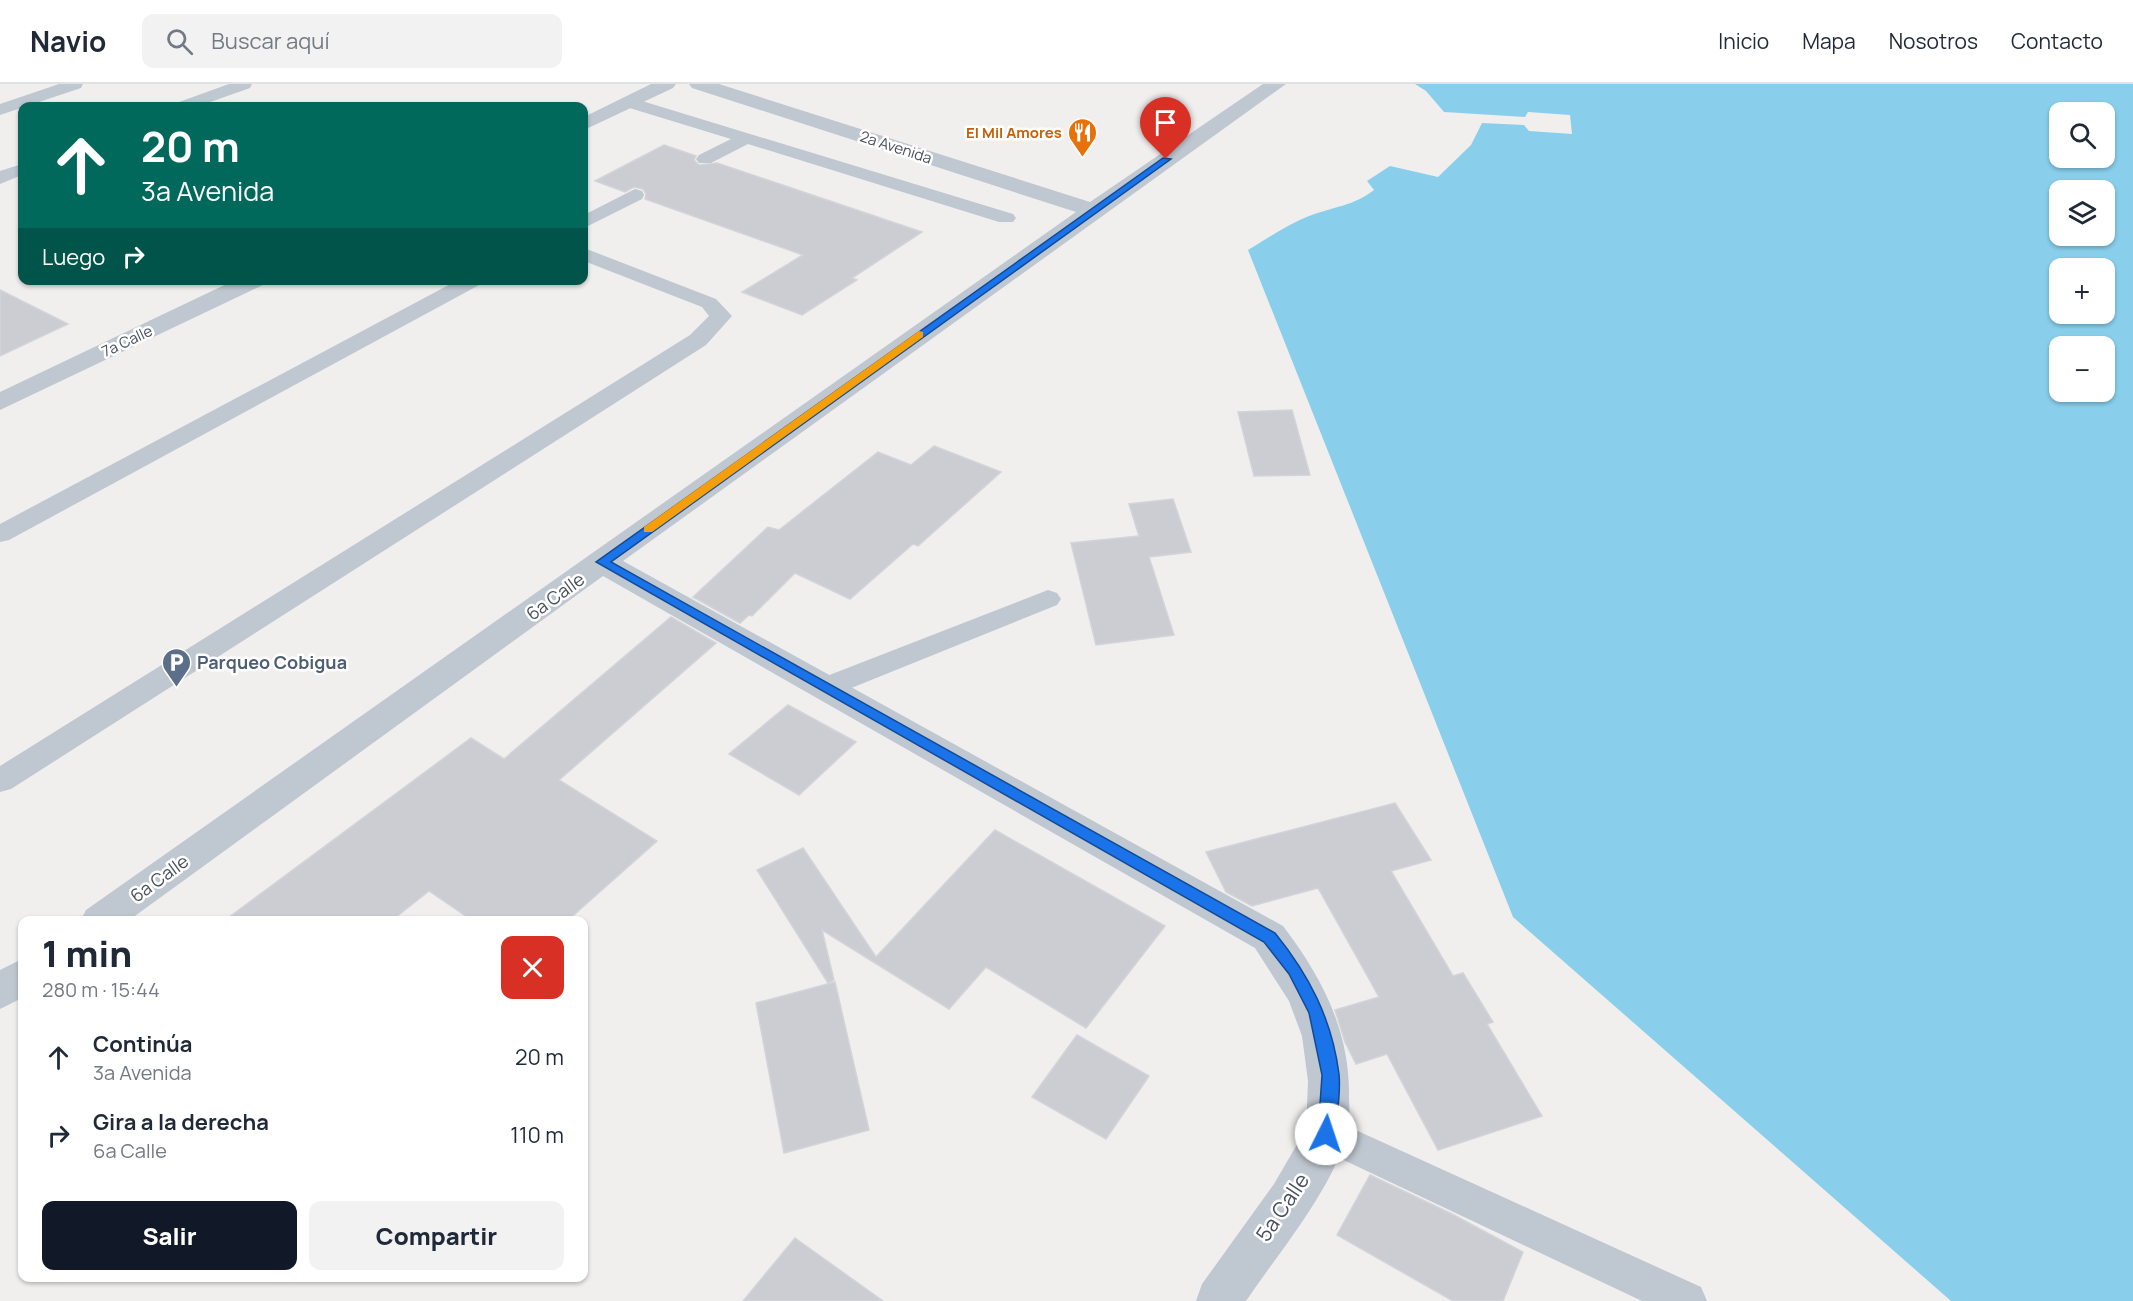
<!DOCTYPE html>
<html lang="es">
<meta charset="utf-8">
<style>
:root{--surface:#fff;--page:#f2f2f3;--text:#1f2937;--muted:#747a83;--line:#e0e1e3;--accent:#111827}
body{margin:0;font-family:Manrope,sans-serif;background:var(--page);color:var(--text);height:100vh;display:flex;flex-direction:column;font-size:22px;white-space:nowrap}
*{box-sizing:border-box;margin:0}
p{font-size:20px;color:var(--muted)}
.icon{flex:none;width:33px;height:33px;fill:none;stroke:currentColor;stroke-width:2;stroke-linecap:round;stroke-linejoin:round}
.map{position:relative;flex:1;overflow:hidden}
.details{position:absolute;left:18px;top:832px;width:570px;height:366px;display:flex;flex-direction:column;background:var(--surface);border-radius:12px;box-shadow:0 2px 4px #0004}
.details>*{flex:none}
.top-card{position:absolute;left:18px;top:18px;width:570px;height:183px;border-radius:12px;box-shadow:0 2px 4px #0004;background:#00695c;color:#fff;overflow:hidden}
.controls{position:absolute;left:2049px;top:18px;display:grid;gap:12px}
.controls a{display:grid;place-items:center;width:66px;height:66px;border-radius:12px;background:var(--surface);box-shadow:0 2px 4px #0004;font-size:30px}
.pin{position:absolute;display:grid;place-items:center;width:51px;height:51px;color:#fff;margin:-62px -26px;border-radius:50% 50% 50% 0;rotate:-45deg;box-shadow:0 0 6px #0007}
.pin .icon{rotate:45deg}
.me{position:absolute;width:66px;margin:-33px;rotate:4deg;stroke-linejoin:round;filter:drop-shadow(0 0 4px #0008)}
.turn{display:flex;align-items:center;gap:21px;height:126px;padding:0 24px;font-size:27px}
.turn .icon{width:78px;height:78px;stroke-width:2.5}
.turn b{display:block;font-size:42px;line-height:51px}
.then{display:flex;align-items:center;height:57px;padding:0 24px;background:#0003;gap:12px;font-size:22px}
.round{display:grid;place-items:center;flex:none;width:63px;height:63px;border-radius:12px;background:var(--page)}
.head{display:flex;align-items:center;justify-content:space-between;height:102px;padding:0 24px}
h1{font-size:36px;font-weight:800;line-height:45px}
.action{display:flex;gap:12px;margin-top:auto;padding:12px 24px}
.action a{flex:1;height:69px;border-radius:12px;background:var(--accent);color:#fff;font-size:24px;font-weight:800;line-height:69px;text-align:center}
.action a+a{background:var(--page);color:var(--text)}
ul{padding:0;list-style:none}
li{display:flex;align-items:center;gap:18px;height:78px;padding:0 24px}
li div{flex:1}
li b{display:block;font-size:22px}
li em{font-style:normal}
header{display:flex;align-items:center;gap:36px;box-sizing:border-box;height:84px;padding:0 30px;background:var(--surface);border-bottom:2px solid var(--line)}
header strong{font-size:28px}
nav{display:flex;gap:33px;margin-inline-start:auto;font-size:21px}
.search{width:420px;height:54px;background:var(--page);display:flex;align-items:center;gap:15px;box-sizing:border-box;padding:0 21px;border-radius:12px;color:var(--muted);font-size:22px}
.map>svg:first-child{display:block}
.water{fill:#89cfec;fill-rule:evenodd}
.building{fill:#cbcdd3;stroke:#d2d4da;stroke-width:1.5}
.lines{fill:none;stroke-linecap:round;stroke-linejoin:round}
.service{fill:#bfc7d0;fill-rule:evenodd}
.minor{fill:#bfc7d0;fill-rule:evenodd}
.tertiary{fill:#bfc7d0;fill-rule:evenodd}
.route{fill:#1a73e8;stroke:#114b97;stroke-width:1.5}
.slow{fill:#f59e0b}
.labels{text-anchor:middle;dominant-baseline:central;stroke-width:5;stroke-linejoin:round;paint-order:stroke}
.far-food-label{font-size:15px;font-weight:bold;fill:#c56008;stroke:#fff;text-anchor:end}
.far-street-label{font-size:15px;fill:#46505c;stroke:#fff}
.street-label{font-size:18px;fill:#46505c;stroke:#fff}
.service-label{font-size:18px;font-weight:bold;fill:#4e5e75;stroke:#fff;text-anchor:start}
.near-street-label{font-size:21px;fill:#46505c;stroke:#fff}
</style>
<header>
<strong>Navio</strong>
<div class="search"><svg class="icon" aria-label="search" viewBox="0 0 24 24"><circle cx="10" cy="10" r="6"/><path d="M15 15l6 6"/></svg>Buscar aquí</div>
<nav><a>Inicio</a><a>Mapa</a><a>Nosotros</a><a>Contacto</a></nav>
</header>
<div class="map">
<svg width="2133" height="1217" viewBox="0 0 2133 1217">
<rect width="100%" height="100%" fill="#f1eeee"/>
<path class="water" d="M1415 0H2133V1217H1951L1513 833 1248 166C1267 155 1288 140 1309 132 1332 123 1354 122 1374 106L1367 97 1390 82 1438 93 1471 61 1482 39 1524 41 1529 47 1572 50 1570 31 1528 28 1525 33 1444 28 1426 7ZM2060 28H2104V74H2060ZM2060 106H2104V152H2060ZM2060 184H2104V230H2060ZM2060 262H2104V308H2060Z"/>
<g class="building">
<polygon points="664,61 696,72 694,76 699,81 717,79 922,148 852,194 857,196 802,231 742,208 803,171 645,115 646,110 643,105 634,103 625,108 595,97"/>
<polygon points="0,206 68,240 0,272"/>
<polygon points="1292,326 1310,391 1254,392 1238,328"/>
<polygon points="934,362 1001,388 918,462 913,460 850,515 795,489 752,532 749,531 740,539 693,513 768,443 779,446 878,368 911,381"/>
<polygon points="1173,415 1191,468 1149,473 1174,551 1096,561 1071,459 1139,452 1129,420"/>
<polygon points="671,533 716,559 559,696 657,757 567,837 473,837 429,807 391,837 224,837 471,654 504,675"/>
<polygon points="788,621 856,658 799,711 729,670"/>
<polygon points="1395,719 1431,776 1391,787 1453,892 1463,889 1493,938 1487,940 1542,1032 1438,1066 1387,970 1356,980 1345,958 1335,926 1379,913 1318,804 1252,822 1226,808 1206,768"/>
<polygon points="995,746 1165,842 1086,944 986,883 949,925 822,846 834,896 828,899 757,786 803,764 876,873"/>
<polygon points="835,898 869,1046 784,1069 756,919"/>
<polygon points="1077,951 1149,992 1106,1055 1032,1013"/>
<polygon points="1370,1091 1452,1130 1523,1168 1503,1217 1453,1217 1337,1151"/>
<polygon points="795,1154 883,1217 743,1217"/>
</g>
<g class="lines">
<g class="service">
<polygon points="59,0 83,0 81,4 0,31 0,20"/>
<polygon points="229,0 252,0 250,4 199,22 176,22 179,18"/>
<polygon points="629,13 1013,130 1016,134 1013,138 999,138 748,60 711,79 699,79 696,75 699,71 731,55 623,22 621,18 623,14"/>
<polygon points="22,80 22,91 0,100 0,87"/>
<polygon points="635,105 642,107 644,111 642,115 584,144 584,131"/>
<polygon points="584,164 716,215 732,232 706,261 11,705 0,708 0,682 690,251 709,232 702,223 584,177"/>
<polygon points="458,196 484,196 481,200 9,456 0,458 0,440"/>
<polygon points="1048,506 1057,509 1061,515 1057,521 834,611 824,614 814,611 810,604 814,597"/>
<polygon points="1327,1033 1701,1203 1707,1217 1642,1217 1314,1062 1308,1050 1314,1038"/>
</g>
<g class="minor">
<path d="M689 0H719L1090 118 1263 0H1286L623 477 1283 842C1322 893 1350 947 1349 1013 1349 1024 1351 1037 1348 1049 1329 1110 1282 1164 1246 1217H1196L1202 1200 1274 1100 1306 1045 1308 997 1302 952 1289 917 1255 864 603 492 128 837H80L86 826 1076 128 692 4Z"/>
<polygon points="22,875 22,914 0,925 0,886"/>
</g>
<g class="tertiary">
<polygon points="651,0 676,0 673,4 584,46 584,33"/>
<polygon points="235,196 266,196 263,201 0,326 0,308"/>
</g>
</g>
<path class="route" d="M1163 74 1171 75 611 478 1275 849C1309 891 1332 935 1339 990 1341 1009 1337 1031 1335 1050L1333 1055 1326 1058 1320 1055 1318 1050 1322 991 1309 929 1289 890 1264 858 596 478Z"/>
<polygon class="slow" points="919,247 923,248 923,253 652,448 644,448 644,443"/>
<defs>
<symbol id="restaurant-pin" viewBox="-11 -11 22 30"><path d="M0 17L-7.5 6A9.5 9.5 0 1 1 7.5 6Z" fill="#e8710a" stroke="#fff"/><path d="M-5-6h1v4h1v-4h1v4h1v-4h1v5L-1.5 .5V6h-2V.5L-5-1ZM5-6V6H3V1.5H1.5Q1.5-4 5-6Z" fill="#fff"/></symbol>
<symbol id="parking-pin" viewBox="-11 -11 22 30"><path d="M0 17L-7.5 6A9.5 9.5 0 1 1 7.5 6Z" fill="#5c6f8a" stroke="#fff"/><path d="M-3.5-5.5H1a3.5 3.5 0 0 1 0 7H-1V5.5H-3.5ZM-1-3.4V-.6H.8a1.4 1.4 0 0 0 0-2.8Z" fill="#fff"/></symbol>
</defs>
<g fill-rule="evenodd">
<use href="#restaurant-pin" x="1066" y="32" width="33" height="45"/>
<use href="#parking-pin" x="160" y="562" width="33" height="45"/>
</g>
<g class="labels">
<g class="far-food-label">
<text x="1062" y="48">El Mil Amores</text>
</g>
<g class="far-street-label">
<text transform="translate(896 63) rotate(18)">2a Avenida</text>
<text transform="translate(127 257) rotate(-25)">7a Calle</text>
</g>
<g class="street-label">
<text transform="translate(555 512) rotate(-36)">6a Calle</text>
<text transform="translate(159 794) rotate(-36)">6a Calle</text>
</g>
<g class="service-label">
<text x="197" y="578">Parqueo Cobigua</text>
</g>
<g class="near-street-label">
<text transform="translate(1282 1123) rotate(-56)">5a Calle</text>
</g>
</g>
</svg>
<div class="controls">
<a><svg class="icon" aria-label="search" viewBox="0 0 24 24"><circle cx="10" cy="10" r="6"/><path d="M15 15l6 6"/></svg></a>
<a><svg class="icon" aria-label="layers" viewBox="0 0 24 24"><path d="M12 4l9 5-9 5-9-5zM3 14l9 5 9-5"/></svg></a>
<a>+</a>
<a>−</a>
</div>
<div class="pin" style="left:1166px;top:75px;background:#d93025"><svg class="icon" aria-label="arrive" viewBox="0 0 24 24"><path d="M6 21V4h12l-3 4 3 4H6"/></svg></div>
<svg class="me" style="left:1326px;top:1050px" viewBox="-20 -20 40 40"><circle r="19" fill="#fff"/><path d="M0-13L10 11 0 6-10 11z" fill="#1a73e8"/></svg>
<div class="top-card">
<div class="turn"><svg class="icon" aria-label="ahead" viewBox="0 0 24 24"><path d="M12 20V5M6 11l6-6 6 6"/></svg><div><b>20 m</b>3a Avenida</div></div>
<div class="then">Luego<svg class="icon" aria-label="right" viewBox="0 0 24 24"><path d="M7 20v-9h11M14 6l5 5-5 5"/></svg></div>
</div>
<section class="details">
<div class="head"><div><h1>1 min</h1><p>280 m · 15:44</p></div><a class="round" style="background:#d93025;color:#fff"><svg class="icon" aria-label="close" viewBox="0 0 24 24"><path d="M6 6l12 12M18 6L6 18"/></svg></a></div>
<ul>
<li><svg class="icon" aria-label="ahead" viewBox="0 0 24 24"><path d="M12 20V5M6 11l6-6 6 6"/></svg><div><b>Continúa</b><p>3a Avenida</p></div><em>20 m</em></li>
<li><svg class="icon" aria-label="right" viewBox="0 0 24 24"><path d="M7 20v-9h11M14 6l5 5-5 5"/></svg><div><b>Gira a la derecha</b><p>6a Calle</p></div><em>110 m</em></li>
</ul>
<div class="action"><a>Salir</a><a>Compartir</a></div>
</section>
</div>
